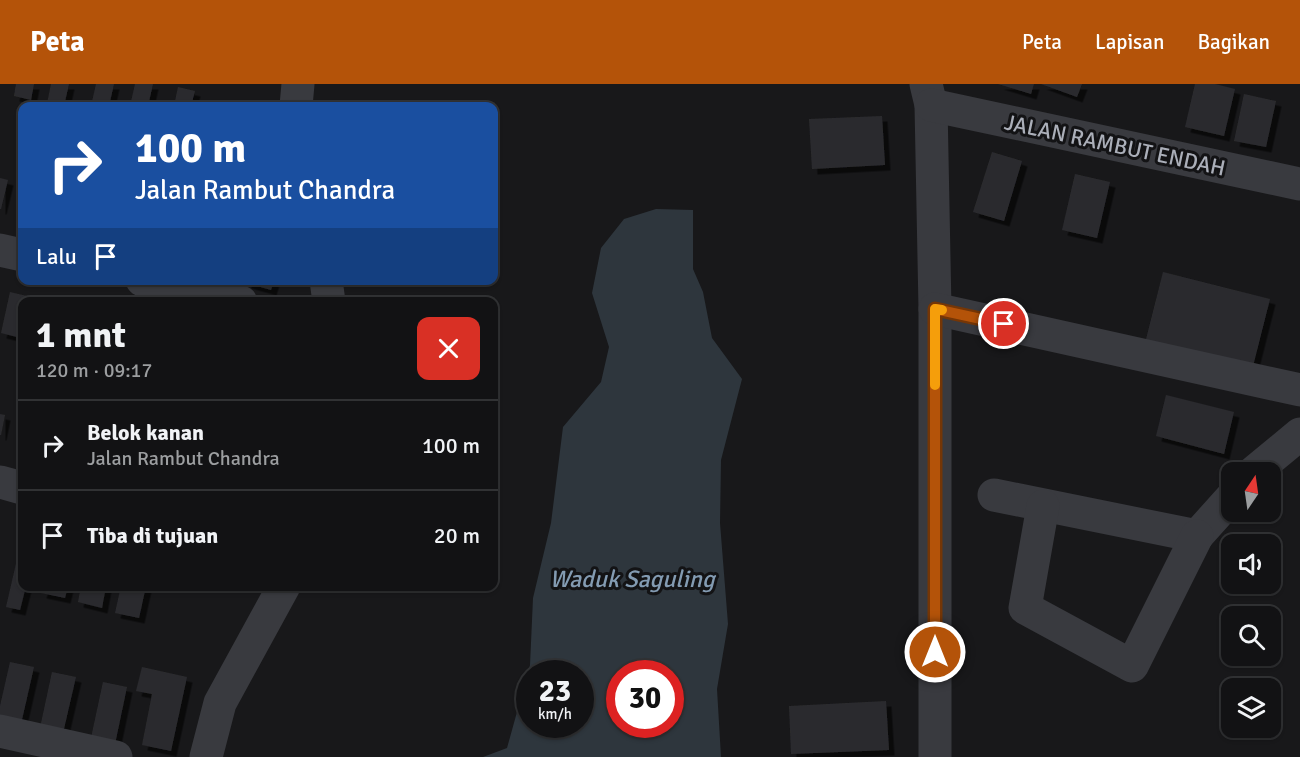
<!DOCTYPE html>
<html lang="id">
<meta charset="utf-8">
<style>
:root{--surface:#121214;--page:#1f2022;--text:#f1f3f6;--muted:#9c9ea0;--line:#313234;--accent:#b45309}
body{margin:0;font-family:Signika,sans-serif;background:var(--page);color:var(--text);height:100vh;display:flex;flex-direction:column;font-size:22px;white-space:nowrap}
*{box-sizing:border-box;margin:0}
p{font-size:20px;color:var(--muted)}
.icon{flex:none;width:33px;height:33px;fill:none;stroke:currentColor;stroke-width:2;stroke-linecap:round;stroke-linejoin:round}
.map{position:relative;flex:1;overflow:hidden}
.drawer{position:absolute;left:18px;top:213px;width:480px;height:294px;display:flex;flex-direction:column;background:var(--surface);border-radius:12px;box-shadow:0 2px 4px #0004,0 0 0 2px var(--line)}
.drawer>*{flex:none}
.top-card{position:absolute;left:18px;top:18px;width:480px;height:183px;border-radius:12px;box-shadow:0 2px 4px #0004,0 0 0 2px var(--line);background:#1a4fa0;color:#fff;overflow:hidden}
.needle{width:39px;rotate:13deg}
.tools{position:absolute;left:1221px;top:378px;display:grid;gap:12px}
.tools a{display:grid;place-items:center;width:60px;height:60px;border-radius:12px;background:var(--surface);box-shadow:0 2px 4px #0004,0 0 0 2px var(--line);font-size:30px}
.speed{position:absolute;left:516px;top:576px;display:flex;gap:12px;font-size:30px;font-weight:700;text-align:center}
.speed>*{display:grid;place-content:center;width:78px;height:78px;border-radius:50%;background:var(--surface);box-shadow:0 2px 4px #0004,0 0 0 2px var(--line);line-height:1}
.speed small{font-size:15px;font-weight:400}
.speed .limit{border:9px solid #d22;background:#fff;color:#111}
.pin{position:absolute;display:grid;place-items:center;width:51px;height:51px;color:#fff;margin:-26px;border:3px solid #fff;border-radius:50%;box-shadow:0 2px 6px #0007}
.me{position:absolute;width:66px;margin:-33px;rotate:0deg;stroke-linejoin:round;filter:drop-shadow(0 0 4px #0008)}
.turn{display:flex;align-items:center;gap:21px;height:126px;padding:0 18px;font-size:27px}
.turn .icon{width:78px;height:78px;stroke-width:2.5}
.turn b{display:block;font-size:42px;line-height:51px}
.then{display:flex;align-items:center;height:57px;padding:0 18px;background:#0003;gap:12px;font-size:22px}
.round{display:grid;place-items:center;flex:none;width:63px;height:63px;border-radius:12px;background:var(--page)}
.overview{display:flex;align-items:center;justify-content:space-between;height:102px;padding:0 18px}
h1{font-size:36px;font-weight:700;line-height:45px}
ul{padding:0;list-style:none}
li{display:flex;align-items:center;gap:18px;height:90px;padding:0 18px;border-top:2px solid var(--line)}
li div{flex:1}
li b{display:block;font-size:22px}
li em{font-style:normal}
header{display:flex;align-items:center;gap:36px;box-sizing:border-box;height:84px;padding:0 30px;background:var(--accent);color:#fff}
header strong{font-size:28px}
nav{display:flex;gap:33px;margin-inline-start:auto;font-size:21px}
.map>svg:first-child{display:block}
.water{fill:#2e363d;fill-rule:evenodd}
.building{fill:#2b2b2e;filter:url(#shadow)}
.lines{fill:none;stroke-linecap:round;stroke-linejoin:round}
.minor{stroke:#393a3f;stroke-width:33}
.route-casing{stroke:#753606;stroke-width:15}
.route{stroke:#b45309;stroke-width:10}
.slow{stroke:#f59e0b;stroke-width:10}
.labels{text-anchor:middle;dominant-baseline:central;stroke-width:6;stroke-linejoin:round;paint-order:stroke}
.street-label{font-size:22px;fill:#abafb9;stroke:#131315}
.water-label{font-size:24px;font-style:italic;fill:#839bb2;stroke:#131315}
</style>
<header>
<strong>Peta</strong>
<nav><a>Peta</a><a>Lapisan</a><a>Bagikan</a></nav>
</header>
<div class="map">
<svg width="1300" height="673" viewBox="0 0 1300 673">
<defs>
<filter id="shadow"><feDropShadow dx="5.5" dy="5.5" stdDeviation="0" flood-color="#0009"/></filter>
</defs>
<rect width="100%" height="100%" fill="#18181a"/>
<path class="water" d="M656 125 693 126V185L703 208 712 254 742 295 721 376 720 439 728 540 717 605 721 673H483L507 664 530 581 533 514 551 439 563 343 601 298 609 263 592 209 601 164 624 135ZM530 590H580V640H530ZM620 590H670V640H620Z"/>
<g class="building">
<polygon points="16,0 34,0 31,16 14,12"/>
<polygon points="51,0 69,0 64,22 47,20"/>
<polygon points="96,0 114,0 109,22 91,22"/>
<polygon points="135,0 153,0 148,22 130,22"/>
<polygon points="998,0 1034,0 1031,10"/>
<polygon points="1041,0 1082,0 1077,13"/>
<polygon points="1195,0 1215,0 1235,5 1224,52 1185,43"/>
<polygon points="178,3 195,7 191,22 174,22"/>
<polygon points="1244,10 1276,17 1266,63 1234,57"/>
<polygon points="882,32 885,81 812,85 809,35"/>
<polygon points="992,68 1022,77 1004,137 973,128"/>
<polygon points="1075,90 1110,98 1097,154 1062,146"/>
<polygon points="0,94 8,96 1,125 0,125"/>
<polygon points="1163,188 1270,215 1250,294 1143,267"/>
<polygon points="246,196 274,196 271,206 246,199"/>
<polygon points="10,208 31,213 30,218 22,218 21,254 1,249"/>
<polygon points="46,213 63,217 63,218 45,218"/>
<polygon points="1166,311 1234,328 1224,370 1156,352"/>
<polygon points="0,330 5,331 1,351 0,351"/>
<polygon points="18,471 22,472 22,502 26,502 20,526 6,523"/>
<polygon points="43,502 68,502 65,514 41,509"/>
<polygon points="81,502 106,502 102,524 78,518"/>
<polygon points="121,502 146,502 139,534 115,529"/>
<polygon points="10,578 34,583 21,640 0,635 0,622"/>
<polygon points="142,583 187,593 171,667 142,661 152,610 136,607"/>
<polygon points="52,588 76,593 63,649 40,644"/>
<polygon points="103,598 127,603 115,660 91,654"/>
<polygon points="886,617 889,666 791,670 789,622"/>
</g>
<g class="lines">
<g class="minor">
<polyline points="926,0 931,21 935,225 935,673"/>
<polyline points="931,21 1300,100"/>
<polyline points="296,22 298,0"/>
<polyline points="0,166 22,171"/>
<polyline points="142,196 241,218"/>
<polyline points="326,196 329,218"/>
<polyline points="935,225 1300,306"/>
<polyline points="1254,388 1300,350"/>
<polyline points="0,398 22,404"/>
<polyline points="994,411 1197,452 1232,413"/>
<polyline points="1043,422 1025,524 1132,582 1197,452"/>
<polyline points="0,647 116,673"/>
<polyline points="206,673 220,619 284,502"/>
</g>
</g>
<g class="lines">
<defs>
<polyline id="route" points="935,568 935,225 1004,240"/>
</defs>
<use href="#route" class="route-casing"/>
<use href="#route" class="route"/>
<polyline class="slow" points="935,301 935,225 942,226"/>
</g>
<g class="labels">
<g class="street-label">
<text transform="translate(1115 61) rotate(12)">JALAN RAMBUT ENDAH</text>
</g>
<g class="water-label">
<text x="632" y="495">Waduk Saguling</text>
</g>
</g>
</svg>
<div class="tools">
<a><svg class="needle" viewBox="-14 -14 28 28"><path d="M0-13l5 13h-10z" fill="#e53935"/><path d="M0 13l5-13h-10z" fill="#9c9ea0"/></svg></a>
<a><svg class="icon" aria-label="sound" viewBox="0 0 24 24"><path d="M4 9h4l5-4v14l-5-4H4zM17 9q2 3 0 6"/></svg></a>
<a><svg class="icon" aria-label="search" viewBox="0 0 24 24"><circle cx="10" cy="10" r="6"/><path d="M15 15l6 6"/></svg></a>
<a><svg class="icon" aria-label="layers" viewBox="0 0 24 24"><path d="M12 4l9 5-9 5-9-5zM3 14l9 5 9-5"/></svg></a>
</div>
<div class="speed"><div>23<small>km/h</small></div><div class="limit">30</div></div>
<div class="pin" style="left:1004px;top:240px;background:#d93025"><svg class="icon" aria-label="arrive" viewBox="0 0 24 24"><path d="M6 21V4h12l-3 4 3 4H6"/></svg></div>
<svg class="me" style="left:935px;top:568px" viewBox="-20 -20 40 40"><circle r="17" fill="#b45309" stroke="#fff" stroke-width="3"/><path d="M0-11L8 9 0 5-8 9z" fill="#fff"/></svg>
<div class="top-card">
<div class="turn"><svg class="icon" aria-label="right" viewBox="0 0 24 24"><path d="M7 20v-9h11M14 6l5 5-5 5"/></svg><div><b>100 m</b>Jalan Rambut Chandra</div></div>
<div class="then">Lalu<svg class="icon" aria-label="arrive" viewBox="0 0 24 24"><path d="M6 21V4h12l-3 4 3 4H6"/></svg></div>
</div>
<section class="drawer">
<div class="overview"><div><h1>1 mnt</h1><p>120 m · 09:17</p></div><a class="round" style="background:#d93025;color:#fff"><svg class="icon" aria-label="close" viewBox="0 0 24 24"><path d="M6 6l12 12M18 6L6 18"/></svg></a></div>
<ul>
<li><svg class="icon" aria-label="right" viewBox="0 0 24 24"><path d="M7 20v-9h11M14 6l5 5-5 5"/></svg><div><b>Belok kanan</b><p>Jalan Rambut Chandra</p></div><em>100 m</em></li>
<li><svg class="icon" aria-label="arrive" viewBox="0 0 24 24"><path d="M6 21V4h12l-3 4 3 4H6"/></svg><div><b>Tiba di tujuan</b></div><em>20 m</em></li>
</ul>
</section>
</div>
